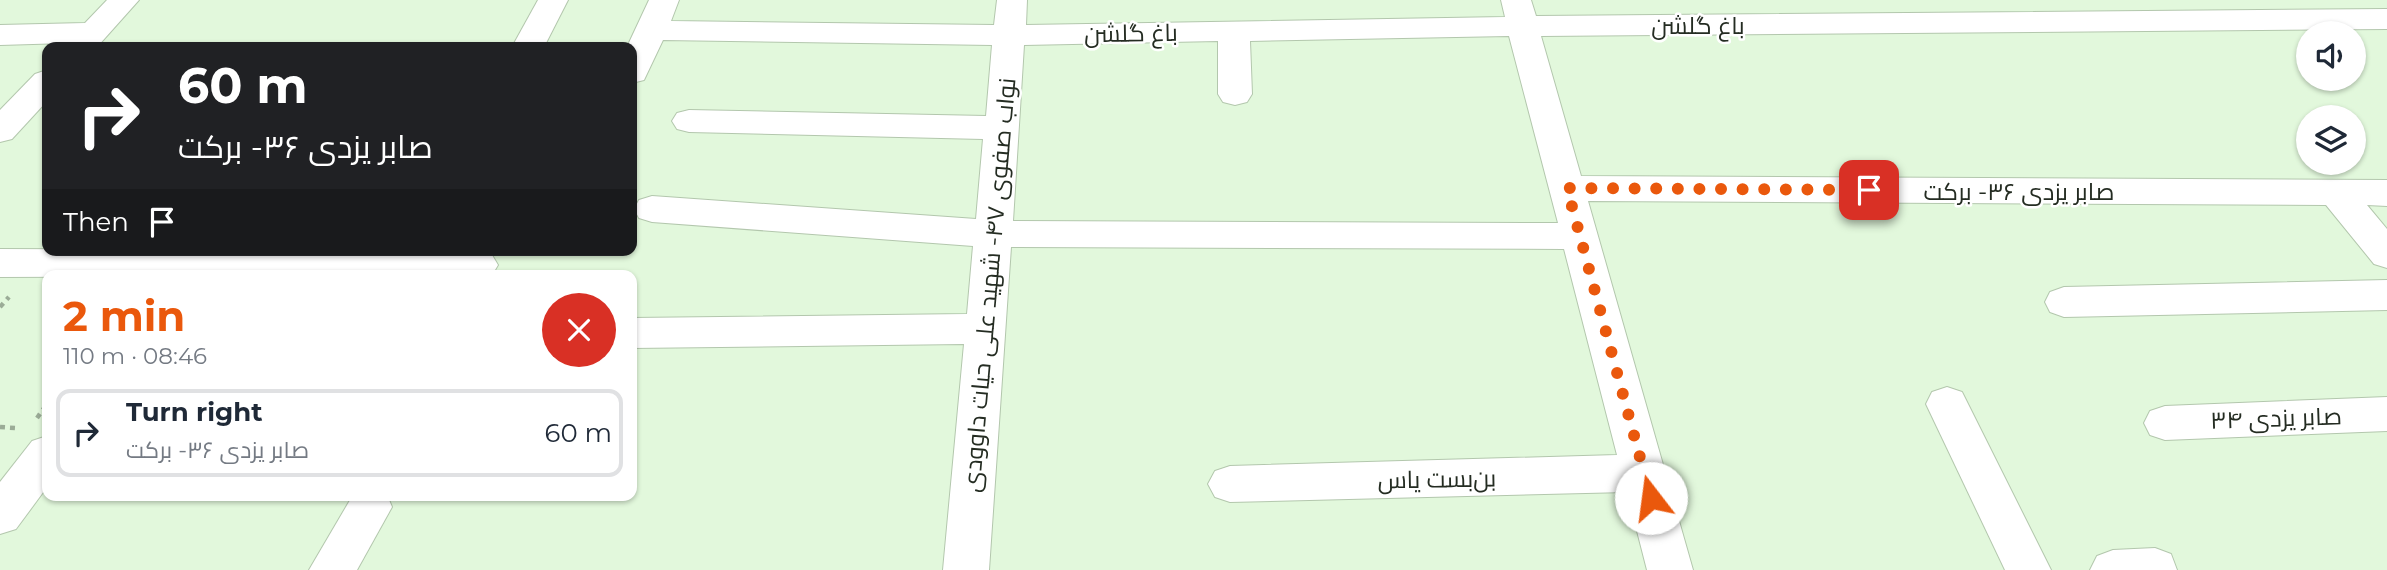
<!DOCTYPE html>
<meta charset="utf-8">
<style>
:root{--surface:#fff;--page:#f6f6f7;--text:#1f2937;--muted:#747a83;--line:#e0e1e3;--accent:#ea580c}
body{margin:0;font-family:Montserrat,Cairo,sans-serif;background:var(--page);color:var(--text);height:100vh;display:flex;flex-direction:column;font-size:26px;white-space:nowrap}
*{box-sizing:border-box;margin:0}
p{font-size:23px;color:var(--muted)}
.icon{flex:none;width:38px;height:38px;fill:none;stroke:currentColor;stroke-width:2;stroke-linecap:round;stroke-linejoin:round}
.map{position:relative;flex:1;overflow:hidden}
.drawer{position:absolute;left:42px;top:270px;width:595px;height:231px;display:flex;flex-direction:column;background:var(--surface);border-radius:14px;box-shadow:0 2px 5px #0004}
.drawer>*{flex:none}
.banner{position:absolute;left:42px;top:42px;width:595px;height:214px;border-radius:14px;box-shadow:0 2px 5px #0004;background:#202124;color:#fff;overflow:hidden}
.buttons{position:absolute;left:2296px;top:21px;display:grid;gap:14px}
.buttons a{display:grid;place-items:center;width:70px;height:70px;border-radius:50%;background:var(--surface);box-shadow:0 2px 5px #0004;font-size:35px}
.pin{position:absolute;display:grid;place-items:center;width:60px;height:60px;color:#fff;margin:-30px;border-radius:14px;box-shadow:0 4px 10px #0006}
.me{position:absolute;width:77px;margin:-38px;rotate:345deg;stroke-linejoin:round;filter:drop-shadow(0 0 5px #0008)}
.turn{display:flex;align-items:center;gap:24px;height:147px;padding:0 21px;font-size:32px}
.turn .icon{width:91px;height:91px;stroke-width:2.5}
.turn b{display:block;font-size:49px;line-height:60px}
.then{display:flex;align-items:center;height:66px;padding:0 21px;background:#0003;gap:14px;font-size:26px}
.round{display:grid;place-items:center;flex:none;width:74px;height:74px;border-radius:37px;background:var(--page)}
.summary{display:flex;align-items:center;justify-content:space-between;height:119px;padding:0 21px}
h1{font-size:42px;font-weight:700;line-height:52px;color:var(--accent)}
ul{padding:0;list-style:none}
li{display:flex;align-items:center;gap:21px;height:88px;margin:0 14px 10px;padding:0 7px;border:4px solid var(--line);border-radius:14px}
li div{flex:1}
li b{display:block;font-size:26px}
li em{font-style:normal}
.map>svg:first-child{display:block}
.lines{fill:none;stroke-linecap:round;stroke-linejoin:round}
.minor-casing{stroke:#b3c7ad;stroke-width:2}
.path{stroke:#9bac97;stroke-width:4.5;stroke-dasharray:5 5;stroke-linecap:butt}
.minor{fill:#fff;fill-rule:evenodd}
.route{stroke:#ea580c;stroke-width:12;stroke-dasharray:0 21.6}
.labels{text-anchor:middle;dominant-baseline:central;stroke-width:5;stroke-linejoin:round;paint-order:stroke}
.street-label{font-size:24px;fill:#242c22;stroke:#fff}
</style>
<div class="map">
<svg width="2387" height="570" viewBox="0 0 2387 570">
<rect width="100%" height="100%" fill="#e2f8dc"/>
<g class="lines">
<defs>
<g id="minor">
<polygon points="107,0 139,0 97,47 63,47 66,43 0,45 0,25 85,23"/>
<polygon points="538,0 568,0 544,47 512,47"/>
<path d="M649 0H679L671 21 994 25 997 0H1027L1026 25 1505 17 1501 0H1531L1536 16 2387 9V29L1541 36 1581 176 2387 180V206L2367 205 2387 229V268L2374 264 2326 205 1588 201 1693 570H1647L1627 492 1230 502 1215 497 1208 484 1215 471 1230 466 1617 455 1564 249 1011 247 989 570H943L964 344 632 348V318L967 314 973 246 652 222 639 218 634 209 639 200 652 196 976 219 983 139 689 132 677 129 672 121 677 113 689 110 986 116 992 45 663 40 644 80 632 83V47H627ZM1509 36 1558 223 1013 221 1024 45 1218 41V94L1223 102 1235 105 1247 102 1252 94 1250 41Z"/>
<polygon points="47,70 47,101 12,139 0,142 0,110 35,74"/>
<polygon points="0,249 479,251 492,255 498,265 492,275 0,277"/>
<polygon points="2387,280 2387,310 2064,317 2050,312 2045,302 2050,292 2064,287"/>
<polygon points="1947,387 1962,392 2051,570 2005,570 1926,404 1932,392"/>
<polygon points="2387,397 2387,431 2165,440 2150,435 2144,423 2150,411 2165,406"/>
<polygon points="47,436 47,487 16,529 0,534 0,482 32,441"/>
<polygon points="353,495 387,495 392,507 357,570 309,570"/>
<polygon points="2155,548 2171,554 2177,570 2090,570 2097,556 2113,550"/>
</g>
</defs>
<use href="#minor" class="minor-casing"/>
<g class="path">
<polyline points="0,307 9,297"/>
<polyline points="37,418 47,404"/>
<polyline points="0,427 15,428"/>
</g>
<use href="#minor" class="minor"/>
</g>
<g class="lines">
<polyline class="route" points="1651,498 1567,188 1869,190"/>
</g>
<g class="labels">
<g class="street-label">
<text x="1698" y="25">باغ گلشن</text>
<text transform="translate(1131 33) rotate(-1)">باغ گلشن</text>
<text x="2019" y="191">صابر یزدی ۳۶- برکت</text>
<text transform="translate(989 285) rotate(-85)">نواب صفوی ۴۷- شهید علی حیات داوودی</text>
<text transform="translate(2276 418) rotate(-2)">صابر یزدی ۳۴</text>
<text transform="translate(1437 479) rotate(-1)">بن‌بست یاس</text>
</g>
</g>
</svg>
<div class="buttons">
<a><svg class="icon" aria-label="sound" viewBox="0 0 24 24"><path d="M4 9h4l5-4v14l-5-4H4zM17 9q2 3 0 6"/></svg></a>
<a><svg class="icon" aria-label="layers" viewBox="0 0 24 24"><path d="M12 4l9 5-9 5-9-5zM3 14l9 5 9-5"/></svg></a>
</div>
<div class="pin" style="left:1869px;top:190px;background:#d93025"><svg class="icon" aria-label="arrive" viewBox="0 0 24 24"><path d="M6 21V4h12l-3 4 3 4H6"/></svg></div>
<svg class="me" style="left:1651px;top:498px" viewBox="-20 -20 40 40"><circle r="19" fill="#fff"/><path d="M0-13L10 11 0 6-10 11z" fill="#ea580c"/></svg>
<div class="banner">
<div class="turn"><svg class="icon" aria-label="right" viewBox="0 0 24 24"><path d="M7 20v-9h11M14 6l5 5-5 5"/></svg><div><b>60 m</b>صابر یزدی ۳۶- برکت</div></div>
<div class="then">Then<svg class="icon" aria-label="arrive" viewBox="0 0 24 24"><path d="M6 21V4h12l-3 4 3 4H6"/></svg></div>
</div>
<section class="drawer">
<div class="summary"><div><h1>2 min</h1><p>110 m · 08:46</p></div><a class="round" style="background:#d93025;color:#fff"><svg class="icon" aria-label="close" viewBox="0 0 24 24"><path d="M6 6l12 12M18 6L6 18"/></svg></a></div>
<ul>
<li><svg class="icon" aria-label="right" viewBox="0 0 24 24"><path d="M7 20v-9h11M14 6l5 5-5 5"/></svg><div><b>Turn right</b><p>صابر یزدی ۳۶- برکت</p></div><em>60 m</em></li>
</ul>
</section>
</div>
